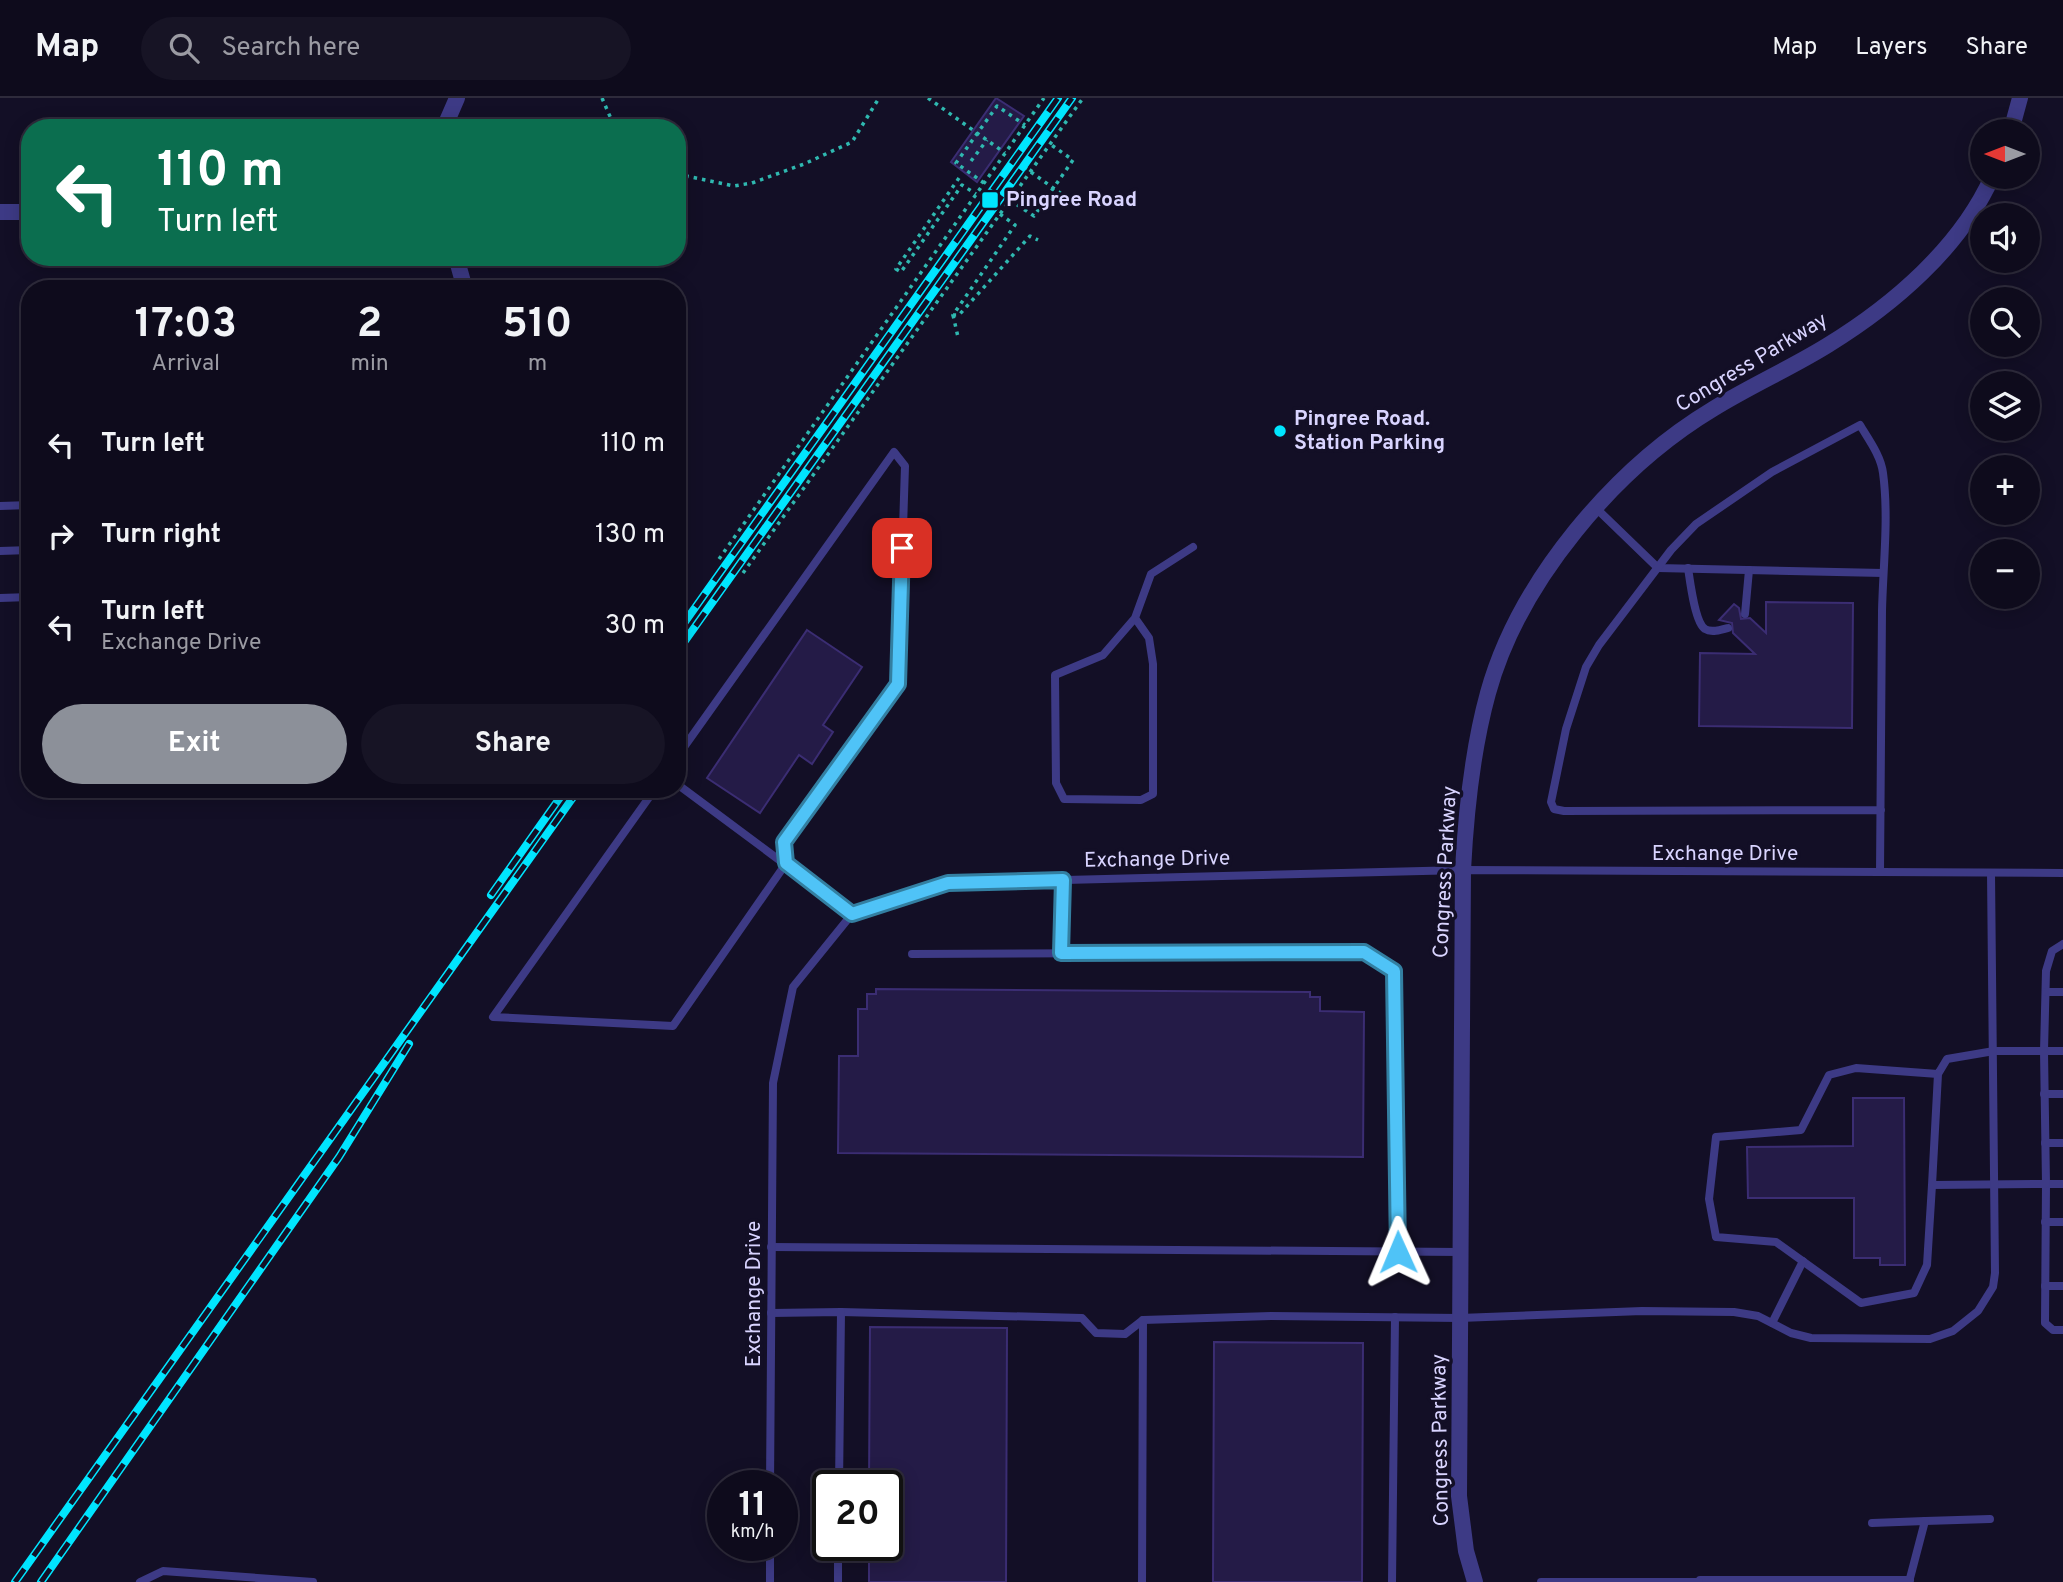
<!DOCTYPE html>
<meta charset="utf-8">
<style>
:root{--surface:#0e0b1c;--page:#171425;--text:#f1f3f6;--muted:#9b9ba3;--line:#2e2b3b;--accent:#8c9099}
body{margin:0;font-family:Overpass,sans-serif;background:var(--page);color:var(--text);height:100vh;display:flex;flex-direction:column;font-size:26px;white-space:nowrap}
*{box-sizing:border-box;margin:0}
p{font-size:23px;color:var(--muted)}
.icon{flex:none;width:38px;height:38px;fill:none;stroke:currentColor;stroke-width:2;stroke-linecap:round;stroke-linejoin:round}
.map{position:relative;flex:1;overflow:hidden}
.drawer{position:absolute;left:21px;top:182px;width:665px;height:518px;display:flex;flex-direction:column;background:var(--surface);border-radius:28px;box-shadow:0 4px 18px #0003,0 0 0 2px var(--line)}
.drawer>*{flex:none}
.banner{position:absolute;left:21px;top:21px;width:665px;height:147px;border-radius:28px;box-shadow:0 4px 18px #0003,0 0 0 2px var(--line);background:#0b6e4f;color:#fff;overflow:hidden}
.needle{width:46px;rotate:270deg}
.fabs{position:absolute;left:1970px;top:21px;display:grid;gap:14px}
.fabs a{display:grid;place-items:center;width:70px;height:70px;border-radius:50%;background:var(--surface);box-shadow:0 4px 18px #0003,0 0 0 2px var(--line);font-size:35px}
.speed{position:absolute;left:707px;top:1372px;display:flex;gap:14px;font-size:35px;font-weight:700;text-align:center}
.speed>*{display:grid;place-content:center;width:91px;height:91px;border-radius:50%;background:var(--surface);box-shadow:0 4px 18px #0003,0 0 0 2px var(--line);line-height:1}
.speed small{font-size:18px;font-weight:400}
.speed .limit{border:4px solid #111;border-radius:10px;background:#fff;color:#111}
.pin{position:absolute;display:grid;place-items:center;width:60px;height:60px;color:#fff;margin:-30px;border-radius:14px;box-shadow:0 4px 10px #0006}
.me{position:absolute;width:77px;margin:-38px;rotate:359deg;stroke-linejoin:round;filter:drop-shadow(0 0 5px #0008)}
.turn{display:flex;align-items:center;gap:24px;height:147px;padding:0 21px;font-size:32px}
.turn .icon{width:91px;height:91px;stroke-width:2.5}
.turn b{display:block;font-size:49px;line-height:60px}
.eta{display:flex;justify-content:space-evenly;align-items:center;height:119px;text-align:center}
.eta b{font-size:42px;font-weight:700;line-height:49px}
.action{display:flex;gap:14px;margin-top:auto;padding:14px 21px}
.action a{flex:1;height:80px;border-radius:42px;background:var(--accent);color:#fff;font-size:28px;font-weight:700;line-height:80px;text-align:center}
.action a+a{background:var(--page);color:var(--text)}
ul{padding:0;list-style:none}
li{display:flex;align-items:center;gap:21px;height:91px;padding:0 21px}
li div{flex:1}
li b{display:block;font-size:26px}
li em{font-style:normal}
header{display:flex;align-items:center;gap:42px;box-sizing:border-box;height:98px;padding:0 35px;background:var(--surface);border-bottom:2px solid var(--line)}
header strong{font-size:33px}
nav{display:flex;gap:38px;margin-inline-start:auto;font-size:24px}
.search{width:490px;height:63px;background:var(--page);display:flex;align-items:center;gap:18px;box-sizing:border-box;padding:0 24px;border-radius:38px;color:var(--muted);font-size:26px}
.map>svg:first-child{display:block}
.building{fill:#241b47;stroke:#3b2d73;stroke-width:2}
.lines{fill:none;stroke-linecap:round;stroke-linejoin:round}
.path{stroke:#2fb8b0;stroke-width:3.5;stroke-dasharray:3.5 5;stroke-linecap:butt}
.service{stroke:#3d3a85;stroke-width:8}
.minor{stroke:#3d3a85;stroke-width:16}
.rail-casing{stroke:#00e5ff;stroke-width:8}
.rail{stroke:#130f26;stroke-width:5;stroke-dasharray:16;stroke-linecap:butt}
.route-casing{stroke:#337fa1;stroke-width:18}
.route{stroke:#4fc3f7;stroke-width:12}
.poi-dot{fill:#00e5ff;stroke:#130f26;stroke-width:2.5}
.labels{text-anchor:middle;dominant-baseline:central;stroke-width:7;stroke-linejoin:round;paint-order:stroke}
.poi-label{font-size:21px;font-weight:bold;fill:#d9d4ff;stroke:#130f26;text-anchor:start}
.street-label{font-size:21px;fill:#d9d4ff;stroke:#130f26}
</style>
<header>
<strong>Map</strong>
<div class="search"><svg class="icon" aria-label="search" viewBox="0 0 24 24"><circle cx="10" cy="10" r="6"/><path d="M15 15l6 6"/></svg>Search here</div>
<nav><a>Map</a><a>Layers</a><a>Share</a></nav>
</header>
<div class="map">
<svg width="2063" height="1484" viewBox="0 0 2063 1484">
<rect width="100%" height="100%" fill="#130f26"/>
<g class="building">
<polygon points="996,0 1024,18 977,84 951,64"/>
<polygon points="1766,504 1853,505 1852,630 1699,628 1700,555 1755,556 1733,535 1732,525 1719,522 1734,506 1739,510 1741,521 1750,520 1766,535"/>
<polygon points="807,532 862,569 823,627 833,634 812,666 799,657 760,715 707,680"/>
<polygon points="876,891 1310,894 1310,899 1320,899 1320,913 1364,914 1363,1059 838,1055 839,958 858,958 858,911 867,911 867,896 876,896"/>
<polygon points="1853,1000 1904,1000 1905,1167 1880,1167 1880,1160 1854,1160 1854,1100 1748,1100 1747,1049 1853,1048"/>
<polygon points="870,1229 1007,1230 1006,1484 869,1484 869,1447 887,1447 887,1388 869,1388"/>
<polygon points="1214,1244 1363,1245 1362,1484 1213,1484"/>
</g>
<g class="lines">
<g class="path">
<polyline points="602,0 615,30"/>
<polyline points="928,0 1005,55"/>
<polyline points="971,63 987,42"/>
<polyline points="1024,69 1063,97"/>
<polyline points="677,76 734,88 752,85 804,66 852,44 879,0"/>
<polyline points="959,80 896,171 901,174 962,87 976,96"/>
<polyline points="984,85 956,65 997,8 1025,27"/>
<polyline points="1010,102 1034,118 1073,62 1050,46"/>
<polyline points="1000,116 1015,127 953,217 959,217 1030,138 1038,142"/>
<polyline points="953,217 958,239"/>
<polyline points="719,461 1044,0"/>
<polyline points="743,475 1083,0"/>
</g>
<g class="service">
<polyline points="0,408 30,407"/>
<polyline points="1597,411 1658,470 1883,475"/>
<polyline points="0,453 30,452"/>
<path d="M1688 470C1690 483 1695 525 1705 531 1711 535 1721 532 1728 530"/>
<polyline points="0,500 30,499"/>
<polyline points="1745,516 1749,472"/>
<polyline points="1135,520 1103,557 1055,577 1056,685 1064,701 1141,702 1153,696 1153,566 1149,540 1135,520 1151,476 1193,449"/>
<polyline points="677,686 852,816"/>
<polyline points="655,691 493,919 673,928 787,764 784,744 898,586 905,368 894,354 677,659"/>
<path d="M1880 774C1881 687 1882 600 1882 513 1883 468 1889 419 1883 375 1881 358 1869 342 1860 327L1772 374 1696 426 1671 452 1599 547 1586 569 1566 631 1551 704 1554 711 1564 713 1881 712"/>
<polyline points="2063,846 2052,853 2046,873 2044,953 2063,953"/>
<polyline points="1061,855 1063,782"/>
<polyline points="912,856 1364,854 1394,873 1398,1154"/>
<polyline points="2046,894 2063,894"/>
<polyline points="2044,996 2063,996"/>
<polyline points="2045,1045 2063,1045"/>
<polyline points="2063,1086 2046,1086 2045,1225 2053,1232 2063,1232"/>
<polyline points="1932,1087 1938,976 1856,970 1829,977 1801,1032 1716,1039 1709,1101 1716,1139 1776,1144 1861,1205 1914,1195 1927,1167 1932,1087 2046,1086 2044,953 1994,953 1947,961 1938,976"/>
<polyline points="2045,1124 2063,1124"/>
<polyline points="771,1149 1460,1154"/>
<polyline points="2045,1188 2063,1188"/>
<polyline points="841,1214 1082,1220 1096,1235 1125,1236 1143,1222 1271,1218 1460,1220 1642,1213 1734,1214 1758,1218 1791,1235 1811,1240 1930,1241 1953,1233 1978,1213 1993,1189 1995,1175 1991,775"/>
<polyline points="771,1215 841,1214 839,1388"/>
<polyline points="1772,1225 1803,1163"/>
<polyline points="770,1388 773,985 793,889 852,816 948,785 1463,772 2063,775"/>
<polyline points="1925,1423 1990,1421"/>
<polyline points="1872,1425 1925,1423 1909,1484"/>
<polyline points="1700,1482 1910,1482"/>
<polyline points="140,1484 163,1473 313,1484"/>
<polyline points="770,1484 770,1447"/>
<polyline points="838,1484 838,1447"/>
<polyline points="1142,1484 1143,1222"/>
<polyline points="1392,1484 1395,1219"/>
<polyline points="1541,1484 1699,1484"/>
</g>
<g class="minor">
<polyline points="444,30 457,0"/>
<polyline points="2011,33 2020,0"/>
<polyline points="0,114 30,114"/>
<polyline points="456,159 465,191"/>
<path d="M1475 1484 1466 1453 1459 1398 1463 772C1466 713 1472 653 1488 595 1519 483 1615 370 1713 311 1750 288 1791 270 1828 247 1893 207 1960 150 1992 79"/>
</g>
<defs>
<g id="rail">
<polyline points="677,535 1058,0"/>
<polyline points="677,554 1072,0"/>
<polyline points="491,797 566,691"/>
<polyline points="15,1484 579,691"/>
<polyline points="41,1484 339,1059 409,946"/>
</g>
</defs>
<use href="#rail" class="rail-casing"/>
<use href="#rail" class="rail"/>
</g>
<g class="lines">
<defs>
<polyline id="route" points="902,450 898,586 784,744 786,765 852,816 948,785 1063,782 1061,855 1364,854 1394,873 1398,1154"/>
</defs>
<use href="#route" class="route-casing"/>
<use href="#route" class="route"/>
</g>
<g class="poi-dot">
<rect x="981" y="93" width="18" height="18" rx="3.5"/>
<circle cx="1280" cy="333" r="7"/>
</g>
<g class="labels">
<g class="poi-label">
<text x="1006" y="102">Pingree Road</text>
<text x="1294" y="321">Pingree Road.<tspan x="1294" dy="24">Station Parking</tspan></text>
</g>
<g class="street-label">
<text transform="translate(1752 265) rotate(-31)">Congress Parkway</text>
<text x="1725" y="756">Exchange Drive</text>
<text transform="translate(1157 762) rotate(-1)">Exchange Drive</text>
<text transform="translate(1446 774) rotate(-87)">Congress Parkway</text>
<text transform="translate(754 1196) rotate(-90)">Exchange Drive</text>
<text transform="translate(1441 1342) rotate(-91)">Congress Parkway</text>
</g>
</g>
</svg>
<div class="fabs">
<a><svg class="needle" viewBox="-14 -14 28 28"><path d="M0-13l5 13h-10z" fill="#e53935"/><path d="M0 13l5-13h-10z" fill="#9b9ba3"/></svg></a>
<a><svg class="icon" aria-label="sound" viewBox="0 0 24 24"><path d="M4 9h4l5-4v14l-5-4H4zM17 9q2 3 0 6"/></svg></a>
<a><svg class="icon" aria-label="search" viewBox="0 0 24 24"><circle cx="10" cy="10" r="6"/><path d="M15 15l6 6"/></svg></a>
<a><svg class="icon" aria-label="layers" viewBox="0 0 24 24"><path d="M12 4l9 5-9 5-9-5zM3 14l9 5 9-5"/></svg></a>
<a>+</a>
<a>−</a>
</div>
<div class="speed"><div>11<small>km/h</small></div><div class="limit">20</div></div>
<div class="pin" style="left:902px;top:450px;background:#d93025"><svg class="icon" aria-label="arrive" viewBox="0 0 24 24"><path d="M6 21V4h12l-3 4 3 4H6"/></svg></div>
<svg class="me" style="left:1398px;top:1154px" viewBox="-20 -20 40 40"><path d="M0-17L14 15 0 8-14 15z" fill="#4fc3f7" stroke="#fff" stroke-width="4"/></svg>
<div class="banner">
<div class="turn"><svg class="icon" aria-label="left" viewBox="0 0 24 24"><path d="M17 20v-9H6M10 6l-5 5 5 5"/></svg><div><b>110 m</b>Turn left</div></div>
</div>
<section class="drawer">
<div class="eta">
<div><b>17:03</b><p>Arrival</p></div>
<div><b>2</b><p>min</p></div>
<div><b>510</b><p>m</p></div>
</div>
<ul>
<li><svg class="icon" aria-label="left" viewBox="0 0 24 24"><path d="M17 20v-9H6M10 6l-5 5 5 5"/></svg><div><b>Turn left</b></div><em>110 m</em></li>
<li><svg class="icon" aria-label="right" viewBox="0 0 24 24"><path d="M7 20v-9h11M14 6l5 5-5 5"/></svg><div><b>Turn right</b></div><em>130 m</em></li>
<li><svg class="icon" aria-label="left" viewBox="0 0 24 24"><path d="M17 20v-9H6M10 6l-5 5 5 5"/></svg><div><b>Turn left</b><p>Exchange Drive</p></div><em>30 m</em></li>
</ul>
<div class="action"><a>Exit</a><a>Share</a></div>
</section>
</div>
